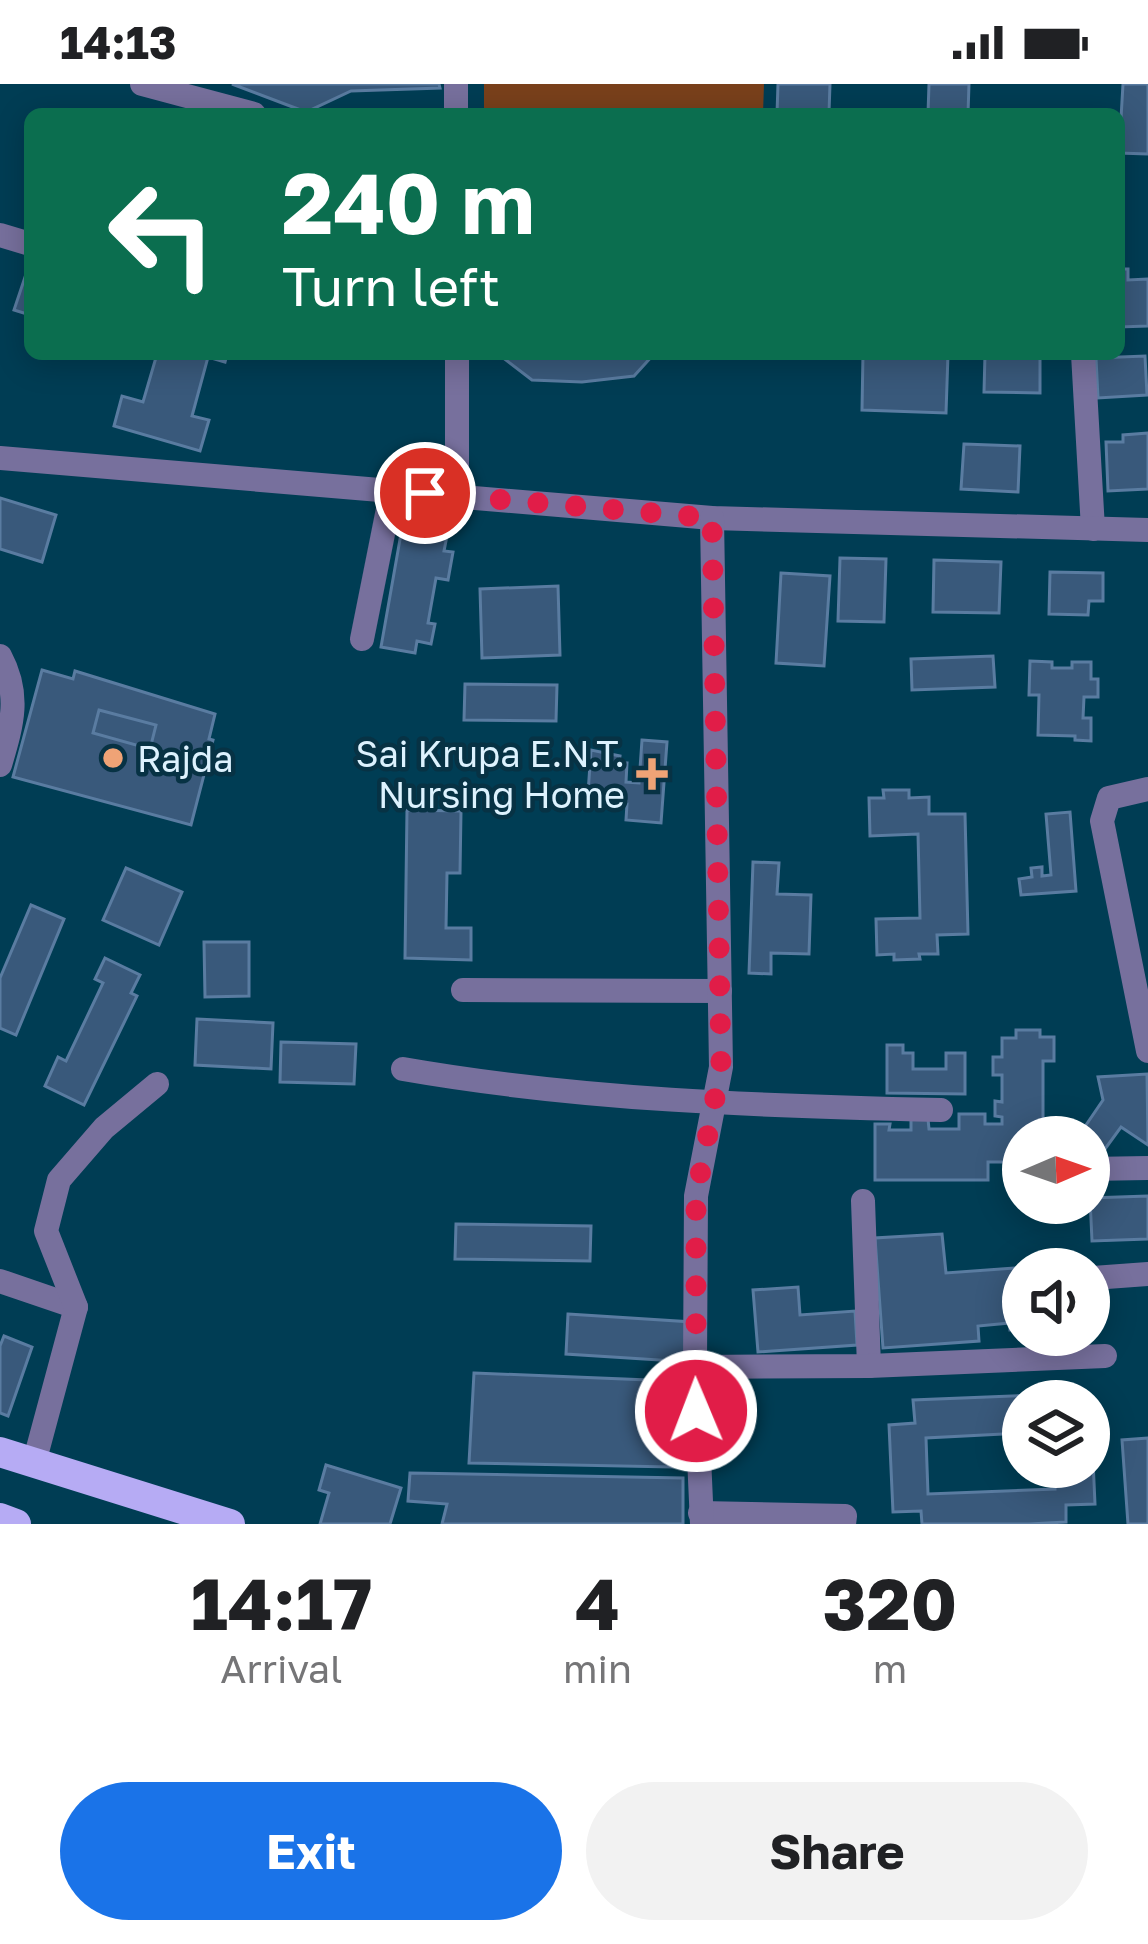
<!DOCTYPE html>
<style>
:root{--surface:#fff;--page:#f2f2f2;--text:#202124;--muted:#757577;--accent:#1a73e8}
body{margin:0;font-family:"Golos Text",sans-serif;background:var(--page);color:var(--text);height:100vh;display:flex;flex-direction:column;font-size:45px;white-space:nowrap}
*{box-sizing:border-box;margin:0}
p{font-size:39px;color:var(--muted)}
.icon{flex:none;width:66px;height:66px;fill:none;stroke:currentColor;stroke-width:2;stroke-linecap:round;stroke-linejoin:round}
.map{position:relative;height:1440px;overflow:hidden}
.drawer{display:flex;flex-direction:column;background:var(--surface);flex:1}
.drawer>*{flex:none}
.hud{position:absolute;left:24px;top:24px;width:1101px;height:252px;border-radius:18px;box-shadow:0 6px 30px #0003;background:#0b6e4f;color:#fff;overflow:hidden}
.needle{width:78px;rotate:88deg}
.tools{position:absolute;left:1002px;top:1032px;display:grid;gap:24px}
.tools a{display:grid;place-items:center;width:108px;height:108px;border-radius:50%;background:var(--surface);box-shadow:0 6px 30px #0003;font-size:60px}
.pin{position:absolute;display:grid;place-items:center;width:102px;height:102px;color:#fff;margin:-51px;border:6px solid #fff;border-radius:50%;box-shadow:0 3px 12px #0007}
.me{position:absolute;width:132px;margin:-66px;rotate:359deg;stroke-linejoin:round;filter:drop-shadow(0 0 9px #0008)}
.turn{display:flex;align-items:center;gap:42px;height:252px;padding:0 60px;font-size:54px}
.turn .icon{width:156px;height:156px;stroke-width:2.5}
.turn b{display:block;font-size:84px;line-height:102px}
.eta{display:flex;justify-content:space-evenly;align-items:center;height:204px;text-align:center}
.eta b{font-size:72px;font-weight:700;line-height:84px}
.primary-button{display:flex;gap:24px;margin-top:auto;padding:24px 60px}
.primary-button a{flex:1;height:138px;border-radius:72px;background:var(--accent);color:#fff;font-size:48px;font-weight:700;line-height:138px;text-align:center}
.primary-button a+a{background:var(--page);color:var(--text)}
.status{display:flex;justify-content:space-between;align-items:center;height:84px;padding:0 60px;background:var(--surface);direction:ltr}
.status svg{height:33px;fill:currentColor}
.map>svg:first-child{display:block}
.green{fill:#79401b}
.building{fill:#39597b;stroke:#5a7ca1;stroke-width:3}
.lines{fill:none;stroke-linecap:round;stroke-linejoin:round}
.street{stroke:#77709d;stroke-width:24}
.primary{stroke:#b6abf4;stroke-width:30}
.route{stroke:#e11d48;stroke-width:21;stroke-dasharray:0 37.8}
.poi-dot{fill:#efa376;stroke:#073244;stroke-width:4.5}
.labels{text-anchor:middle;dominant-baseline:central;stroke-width:9;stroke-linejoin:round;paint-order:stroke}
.poi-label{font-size:36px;fill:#ddf2fe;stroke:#073244;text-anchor:end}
</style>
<div class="status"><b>14:13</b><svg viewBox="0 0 49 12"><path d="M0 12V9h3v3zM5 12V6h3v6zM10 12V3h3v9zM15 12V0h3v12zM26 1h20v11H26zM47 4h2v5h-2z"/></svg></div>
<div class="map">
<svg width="1148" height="1440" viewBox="0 0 1148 1440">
<rect width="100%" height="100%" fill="#003d54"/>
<polygon class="green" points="484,0 764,0 763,30 484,30"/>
<g class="building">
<polygon points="232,0 439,0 440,4 351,7 306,28"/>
<polygon points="778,0 830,0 829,29 846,30 777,30"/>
<polygon points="929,0 969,0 968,30 928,30"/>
<polygon points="1123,0 1148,0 1148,70 1119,69"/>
<polygon points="28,184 30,185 30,231 14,226"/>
<polygon points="1119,185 1128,185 1128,196 1148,195 1148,242 1119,243"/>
<polygon points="157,270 227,270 225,278 208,273 192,332 209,336 200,367 114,342 122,312 143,318"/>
<polygon points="498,270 654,270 634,292 582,298 532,296"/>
<polygon points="863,270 948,270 946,329 862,326"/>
<polygon points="985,270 1040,270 1040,309 984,308"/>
<polygon points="1145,272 1147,311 1098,314 1096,274"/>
<polygon points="1148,349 1148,405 1108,407 1106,358 1123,358 1123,351"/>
<polygon points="964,360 1020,362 1018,408 961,405"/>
<polygon points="0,414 56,431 42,478 0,465"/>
<polygon points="402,444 447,452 444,467 453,468 448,496 436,494 428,539 435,540 431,560 417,557 415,569 381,563"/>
<polygon points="840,474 886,475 884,538 838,537"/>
<polygon points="934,476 1001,478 999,529 933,528"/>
<polygon points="1050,488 1103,489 1103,517 1089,517 1088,531 1049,530"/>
<polygon points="781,489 830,492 824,582 776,579"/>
<polygon points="558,502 560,571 482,574 480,505"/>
<polygon points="993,572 995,603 912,606 911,575"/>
<polygon points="1030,577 1052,578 1052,584 1072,584 1072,578 1091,578 1091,595 1098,595 1098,613 1084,613 1083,634 1091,634 1091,657 1075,656 1075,652 1038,651 1039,611 1029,611"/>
<polygon points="42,586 73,595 75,587 215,630 209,655 213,656 191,741 13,693"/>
<polygon points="465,600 557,601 556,637 464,636"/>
<polygon points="99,626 156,641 150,665 93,649"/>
<polygon points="642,656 667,658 661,739 626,736 627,720 600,718 600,725 587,724 591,666 620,672 619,679 627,679 626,698 639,699"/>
<polygon points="883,706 909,706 909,714 929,713 929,730 965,730 968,850 937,851 938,870 919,870 920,875 894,876 894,870 877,871 876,835 920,834 918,750 870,752 869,714 884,714"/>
<polygon points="407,726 461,727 460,789 447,789 446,844 471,844 471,876 405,874"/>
<polygon points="1070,728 1076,807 1021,811 1019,795 1032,793 1031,784 1042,783 1042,792 1051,791 1046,730"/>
<polygon points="753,778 779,779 777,810 811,811 809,870 771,869 771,890 749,889"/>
<polygon points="126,784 182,808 159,861 103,836"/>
<polygon points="31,821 64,835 16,951 0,944 0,894"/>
<polygon points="204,858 249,858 249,912 205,913"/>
<polygon points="105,874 140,891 131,909 137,912 84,1021 45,1002 58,973 66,977 103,899 95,895"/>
<polygon points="197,935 273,939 271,985 195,981"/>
<polygon points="1016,946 1040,946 1040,953 1054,953 1054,977 1043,977 1043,1053 1023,1053 1023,1078 988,1078 988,1096 875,1096 875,1040 890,1040 889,1046 911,1046 911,1035 928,1035 929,1045 959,1045 959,1030 985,1030 985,1040 1002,1040 1002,1033 995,1032 995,1017 1002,1018 1002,991 993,991 993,973 1002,973 1002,954 1016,954"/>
<polygon points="281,958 356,960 354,1000 280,998"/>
<polygon points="887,961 903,961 903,969 913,969 913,985 946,985 946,969 965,969 965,1010 887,1009"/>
<polygon points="1147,990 1148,1061 1121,1043 1105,1065 1082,1047 1103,1016 1098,993"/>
<polygon points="1148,1112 1148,1155 1092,1157 1090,1114"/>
<polygon points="456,1140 591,1142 590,1177 455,1175"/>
<polygon points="942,1150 946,1189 1029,1183 1023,1185 1023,1245 1010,1246 1010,1239 978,1242 979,1257 883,1264 875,1154"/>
<polygon points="798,1203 800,1231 855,1227 857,1261 758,1268 753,1206"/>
<polygon points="568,1230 692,1238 690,1278 566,1270"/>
<polygon points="4,1252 32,1263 8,1332 0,1329 0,1262"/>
<polygon points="474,1289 672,1297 672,1383 469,1379"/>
<polygon points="1059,1310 1060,1317 1023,1317 1023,1349 926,1354 928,1410 1055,1405 1054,1383 1089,1383 1091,1332 1095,1420 1066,1421 1066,1438 1029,1440 922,1440 921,1427 893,1428 889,1341 915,1339 913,1316"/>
<polygon points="1148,1354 1148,1440 1128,1440 1122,1356"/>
<polygon points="326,1381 401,1404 390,1440 320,1440 329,1409 319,1406"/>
<polygon points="410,1389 683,1394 683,1440 442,1440 447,1420 408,1417"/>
</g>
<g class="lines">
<g class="street">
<polyline points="142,0 254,30"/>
<polyline points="456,0 456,30"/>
<polyline points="0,151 30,160"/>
<polyline points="1083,270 1093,445"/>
<polyline points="0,374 712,434 1148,446"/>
<polyline points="457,412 457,270"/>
<polyline points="362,555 392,405"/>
<path d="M0 572C21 611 12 640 0 681"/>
<polyline points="463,906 720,907"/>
<polyline points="1148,967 1102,737 1109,714 1148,705"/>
<path d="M403 985C580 1016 761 1022 941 1026"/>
<polyline points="1089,1085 1148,1084"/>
<polyline points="863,1117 869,1282"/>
<polyline points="1093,1194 1148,1190"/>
<polyline points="0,1197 76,1223"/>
<polyline points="695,1283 869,1282 1105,1272"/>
<polyline points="34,1379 76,1223 46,1147 59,1096 104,1044 157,1000"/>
<polyline points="700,1429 845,1432 844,1440"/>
<polyline points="702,1440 695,1283 696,1112 721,983 712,434"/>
</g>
<g class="primary">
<polyline points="0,1368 230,1440"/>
<polyline points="0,1434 16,1440"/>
</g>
</g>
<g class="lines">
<polyline class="route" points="425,409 712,434 721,983 696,1112 696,1327"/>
</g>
<g class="poi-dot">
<circle cx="113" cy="674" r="12"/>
<path d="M646 672h12v12h12v12h-12v12h-12v-12h-12v-12h12z"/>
</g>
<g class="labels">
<g class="poi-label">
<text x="625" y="669">Sai Krupa E.N.T.<tspan x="625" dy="41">Nursing Home</tspan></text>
<text x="137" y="674" text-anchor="start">Rajda</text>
</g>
</g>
</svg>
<div class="tools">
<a><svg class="needle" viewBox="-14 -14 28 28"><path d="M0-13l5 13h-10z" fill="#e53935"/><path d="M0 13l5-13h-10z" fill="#757577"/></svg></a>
<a><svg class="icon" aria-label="sound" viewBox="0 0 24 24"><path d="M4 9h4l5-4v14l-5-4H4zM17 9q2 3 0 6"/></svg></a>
<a><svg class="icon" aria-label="layers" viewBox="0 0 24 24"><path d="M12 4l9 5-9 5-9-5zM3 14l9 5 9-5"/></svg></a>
</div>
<div class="pin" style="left:425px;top:409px;background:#d93025"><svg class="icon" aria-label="arrive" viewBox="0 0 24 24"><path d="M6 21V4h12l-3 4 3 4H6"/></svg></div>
<svg class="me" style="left:696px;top:1327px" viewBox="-20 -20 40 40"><circle r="17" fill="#e11d48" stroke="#fff" stroke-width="3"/><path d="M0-11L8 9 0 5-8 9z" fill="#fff"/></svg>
<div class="hud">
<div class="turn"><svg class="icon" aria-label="left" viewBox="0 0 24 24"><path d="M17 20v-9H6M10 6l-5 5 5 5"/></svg><div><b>240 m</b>Turn left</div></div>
</div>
</div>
<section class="drawer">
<div class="eta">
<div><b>14:17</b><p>Arrival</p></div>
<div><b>4</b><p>min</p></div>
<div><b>320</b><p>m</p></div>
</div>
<div class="primary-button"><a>Exit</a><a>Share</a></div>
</section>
